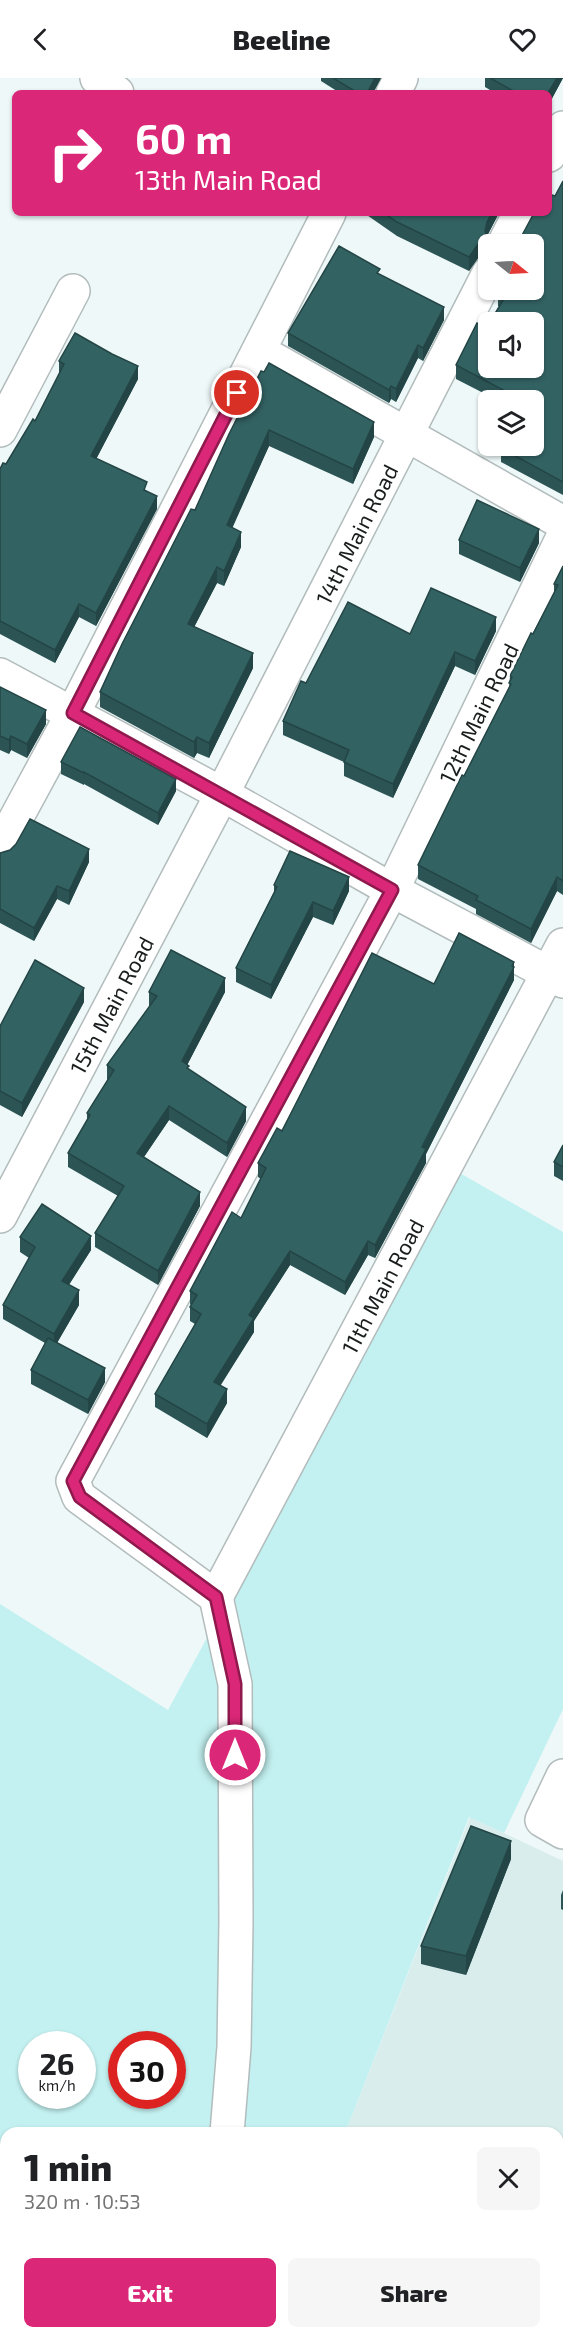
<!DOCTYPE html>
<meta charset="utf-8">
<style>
:root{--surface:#fff;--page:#f6f6f6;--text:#202124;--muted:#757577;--accent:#db2777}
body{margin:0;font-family:"Exo 2",sans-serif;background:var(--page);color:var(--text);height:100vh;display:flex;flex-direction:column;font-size:22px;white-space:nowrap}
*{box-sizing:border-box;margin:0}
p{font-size:20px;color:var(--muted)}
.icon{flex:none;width:33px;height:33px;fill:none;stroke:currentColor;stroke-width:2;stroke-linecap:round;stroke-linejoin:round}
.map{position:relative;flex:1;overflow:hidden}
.sheet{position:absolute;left:0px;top:2049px;width:564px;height:212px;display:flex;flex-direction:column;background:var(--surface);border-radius:18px 18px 0 0;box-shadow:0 2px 4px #0004}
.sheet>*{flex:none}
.banner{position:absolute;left:12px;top:12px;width:540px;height:126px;border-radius:9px;box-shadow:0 2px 4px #0004;background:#db2777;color:#fff;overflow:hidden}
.needle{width:39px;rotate:108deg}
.controls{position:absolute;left:478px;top:156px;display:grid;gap:12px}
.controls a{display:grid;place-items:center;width:66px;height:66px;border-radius:9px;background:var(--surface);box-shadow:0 2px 4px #0004;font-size:30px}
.speed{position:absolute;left:18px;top:1953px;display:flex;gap:12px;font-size:30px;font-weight:700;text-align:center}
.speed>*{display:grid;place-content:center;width:78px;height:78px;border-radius:50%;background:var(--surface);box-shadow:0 2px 4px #0004;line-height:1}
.speed small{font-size:15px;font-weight:400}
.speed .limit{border:9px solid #d22;background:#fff;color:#111}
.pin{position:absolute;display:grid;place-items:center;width:51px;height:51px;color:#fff;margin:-26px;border:3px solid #fff;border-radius:50%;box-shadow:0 2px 6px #0007}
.me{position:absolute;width:66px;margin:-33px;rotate:0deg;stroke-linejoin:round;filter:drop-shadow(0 0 4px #0008)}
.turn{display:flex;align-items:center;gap:21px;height:126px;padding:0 24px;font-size:27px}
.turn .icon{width:78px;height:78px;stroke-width:2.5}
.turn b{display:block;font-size:42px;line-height:51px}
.round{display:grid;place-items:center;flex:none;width:63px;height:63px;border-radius:9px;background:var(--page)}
.summary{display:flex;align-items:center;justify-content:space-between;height:102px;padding:0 24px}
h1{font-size:36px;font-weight:800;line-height:45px}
.action{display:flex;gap:12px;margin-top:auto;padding:12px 24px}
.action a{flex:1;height:69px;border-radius:9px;background:var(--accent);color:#fff;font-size:24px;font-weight:800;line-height:69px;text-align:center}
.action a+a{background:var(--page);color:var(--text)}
header{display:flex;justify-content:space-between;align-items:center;height:78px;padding:0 24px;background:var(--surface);font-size:27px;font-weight:800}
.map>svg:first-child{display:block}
.built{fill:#d9eded}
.green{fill:#c3f0f0;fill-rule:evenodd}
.forest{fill:#94c6c6}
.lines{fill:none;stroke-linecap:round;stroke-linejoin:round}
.street-casing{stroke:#b3bcbc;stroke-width:36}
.secondary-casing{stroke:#b3bcbc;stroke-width:36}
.street{stroke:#fff;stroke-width:33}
.secondary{stroke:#fff;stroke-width:33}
.wall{fill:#2c5455}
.shaded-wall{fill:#244545}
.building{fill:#336263;stroke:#244545;stroke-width:1.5}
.route-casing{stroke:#8e194d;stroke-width:15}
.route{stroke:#db2777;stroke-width:10}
.labels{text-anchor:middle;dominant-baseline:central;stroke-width:6;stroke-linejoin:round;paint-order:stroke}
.street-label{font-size:22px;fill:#1a1d1d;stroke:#fff}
</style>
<header><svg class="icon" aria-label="back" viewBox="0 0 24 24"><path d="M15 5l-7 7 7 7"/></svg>Beeline<svg class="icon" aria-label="heart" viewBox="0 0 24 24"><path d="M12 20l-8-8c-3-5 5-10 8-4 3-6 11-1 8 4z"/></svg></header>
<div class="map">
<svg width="563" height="2260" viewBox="0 0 563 2260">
<rect width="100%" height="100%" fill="#eef8f8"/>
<polygon class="built" points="470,1739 563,1783 563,2062 558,2071 558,2055 345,2055"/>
<g class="green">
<path d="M458 1094 563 1154V1631L504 1755 469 1739 345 2055H6V2188L0 2184V1526L168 1632ZM32 1966H82V2018H32ZM122 1966H172V2018H122Z"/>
<polygon points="104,2255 269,2255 266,2260 114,2260"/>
</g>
<polygon class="forest" points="0,2184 6,2188 6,2254 104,2254 114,2260 0,2260"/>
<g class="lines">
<defs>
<g id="street">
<polyline points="97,0 117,15"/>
<polyline points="393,15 401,0"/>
<polyline points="259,273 563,445"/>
<polyline points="0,352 73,213"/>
<polyline points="0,597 222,716 0,1138"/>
<polyline points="0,770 73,635 329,135"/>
<polyline points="216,1519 563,867"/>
<polyline points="563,1698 542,1742 563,1754"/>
<polyline points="227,2055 234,1969 236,1844 235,1606 216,1519 79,1419 73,1403 392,812 563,459"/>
<polyline points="196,2254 199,2260"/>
</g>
<g id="secondary">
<polyline points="549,77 563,50"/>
<polyline points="504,166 520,135"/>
<polyline points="489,195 222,716 392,812 563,903"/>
<polyline points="558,2128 563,2118"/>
<polyline points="494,2260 497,2254"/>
</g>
</defs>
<use href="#street" class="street-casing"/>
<use href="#secondary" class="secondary-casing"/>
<use href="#street" class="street"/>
<use href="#secondary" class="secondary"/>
</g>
<g class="wall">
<polygon points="321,0 381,0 373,15 340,15 321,3"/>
<polygon points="485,0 563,0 549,26 549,15 495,15 485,9"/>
<polygon points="563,103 563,417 501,384 501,370 534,322 497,322 456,301 456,287 486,250 499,228 498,228 498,214 534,212 520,161 555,118"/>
<polygon points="364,135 499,135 487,158 488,176 478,180 469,193 397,158"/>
<polygon points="380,197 444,242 423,283 418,280 396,324 391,321 389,325 288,268 288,255"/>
<polygon points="59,283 138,301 96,381 147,413 157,431 96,548 79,539 55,585 0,556 0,391 6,386 35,343 59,296"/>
<polygon points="261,293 374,359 353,406 269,368 232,449 241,469 224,508 217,505 194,549 253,590 209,680 197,675 194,680 100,629 100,614 195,432"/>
<polygon points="459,462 539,465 520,504 459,476"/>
<polygon points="563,488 563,817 557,813 531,865 476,836 476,831 418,801 418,787 509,610 510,598 554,515 554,506"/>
<polygon points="496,553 475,597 455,588 393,720 344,698 344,684 283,657 283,643 306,605 410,556"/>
<polygon points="0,609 46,646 27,680 11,672 9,676 0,672"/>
<polygon points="61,684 176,713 158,747 84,706 84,707 61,696"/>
<polygon points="0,775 89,784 69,827 57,821 34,863 0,845"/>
<polygon points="274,807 349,813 333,847 313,839 271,921 236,904 236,890 274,814"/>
<polygon points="514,888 514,902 426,1076 426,1085 375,1180 368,1177 345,1217 290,1187 254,1243 254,1254 220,1307 227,1325 207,1360 155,1329 155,1316 195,1246 190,1243 190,1229 191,1227 190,1226 190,1213 241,1140 261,1101 258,1099 258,1085 282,1053 434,906"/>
<polygon points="149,914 225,914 187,987 189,992 246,1043 227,1079 169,1042 144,1079 200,1128 158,1207 95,1169 95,1155 118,1118 68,1089 68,1075 87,1042 87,1035 108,1002 107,1001 107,987 149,929"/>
<polygon points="84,924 22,1039 0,1027 0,948"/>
<polygon points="563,1067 563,1103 554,1098 554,1084"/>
<polygon points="20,1159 91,1172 69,1207 79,1227 57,1265 105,1304 88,1336 31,1306 31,1292 45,1265 3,1241 3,1227 29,1180 20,1174"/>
<polygon points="511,1781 466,1897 421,1886 421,1868"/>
<polygon points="563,1812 563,1832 561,1831 561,1817"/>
</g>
<g class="shaded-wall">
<polygon points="375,0 381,0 373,15 367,15"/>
<polygon points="557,0 563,0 549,26 549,15 548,15"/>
<polygon points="492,135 499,135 487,158 488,162 488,176 478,180 469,193 469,179 485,153 487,144"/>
<polygon points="444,229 444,242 423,283 423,270"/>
<polygon points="418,267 418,280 396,324 396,311"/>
<polygon points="138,288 138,301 91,391 91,378"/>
<polygon points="391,308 391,321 389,325 389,312"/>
<polygon points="374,344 374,359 353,406 353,391"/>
<polygon points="269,352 269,368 227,462 227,447"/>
<polygon points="157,418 157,431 96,548 96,535"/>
<polygon points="539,451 539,465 520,504 520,490"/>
<polygon points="241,454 241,469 224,508 224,493"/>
<polygon points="217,489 217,505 188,561 188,546"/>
<polygon points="79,526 79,539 55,585 55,572"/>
<polygon points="496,539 496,553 475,597 475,583"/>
<polygon points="455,574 455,588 393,720 393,706"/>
<polygon points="253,575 253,590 209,680 209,665"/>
<polygon points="46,632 46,646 27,680 27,666"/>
<polygon points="11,658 11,672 9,676 9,662"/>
<polygon points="197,659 197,675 194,680 194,664"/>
<polygon points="176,701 176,713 158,747 158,735"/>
<polygon points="89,771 89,784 69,827 69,813"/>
<polygon points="349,799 349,813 333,847 333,833"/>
<polygon points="557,799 557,813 531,865 531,851"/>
<polygon points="57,808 57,821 34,863 34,850"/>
<polygon points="313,824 313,839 271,921 271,907"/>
<polygon points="514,884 514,902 426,1076 426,1085 375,1180 375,1167"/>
<polygon points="225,900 225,914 182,997 182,983"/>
<polygon points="84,910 84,924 22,1039 22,1025"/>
<polygon points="169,1028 169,1042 137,1089 137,1075"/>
<polygon points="246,1029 246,1043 227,1079 227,1065"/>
<polygon points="200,1114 200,1128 158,1207 158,1193"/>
<polygon points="91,1158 91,1172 62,1217 62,1203"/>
<polygon points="368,1163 368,1177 345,1217 345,1204"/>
<polygon points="290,1173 290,1187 254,1243 254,1254 214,1318 214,1304 249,1237"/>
<polygon points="79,1212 79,1227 54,1270 54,1256"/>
<polygon points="105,1290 105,1304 88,1336 88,1322"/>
<polygon points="227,1311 227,1325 207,1360 207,1346"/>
<polygon points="511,1763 511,1781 466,1897 466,1878"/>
</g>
<g class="building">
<polygon points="333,0 375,0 367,15 358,15"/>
<polygon points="490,0 557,0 548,15 517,15"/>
<polygon points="563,103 563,404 501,370 503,368 534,368 534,322 522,322 456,287 477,245 486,250 489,245 489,290 534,290 534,244 490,244 505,219 498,214 499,212 534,212 534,166 515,166 520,161 534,135 549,135 549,116 555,118"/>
<polygon points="384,135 492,135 487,144 485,153 488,162 478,166 469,179 397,144"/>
<polygon points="339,168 380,191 377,195 444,229 423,270 418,267 396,311 391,308 389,312 288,255"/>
<polygon points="75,255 112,276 138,288 91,378 147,404 144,412 157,418 96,535 79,526 55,572 0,543 0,391 3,385 6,386 33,341 35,343 64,286 59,283"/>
<polygon points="269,285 374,344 353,391 269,352 227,447 241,454 224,493 217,489 188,546 253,575 209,665 197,659 194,664 100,614 122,566 191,431 195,432 229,356 261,293 264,294"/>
<polygon points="477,422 539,451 520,490 459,462"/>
<polygon points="563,488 563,803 557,799 531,851 476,822 478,818 418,787 462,697 464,698 511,606 509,605 512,599 510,598 531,555 533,556 558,507 554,506"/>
<polygon points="431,510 496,539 475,583 455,574 393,706 344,684 349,672 283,643 301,603 306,605 348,524 410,556"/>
<polygon points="0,609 46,632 27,666 11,658 9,662 0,658"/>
<polygon points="80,649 176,701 158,735 84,694 84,695 61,684"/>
<polygon points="30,741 89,771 69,813 57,808 34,850 0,831 0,775 10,772 16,766"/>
<polygon points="290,773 349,799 333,833 313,824 271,907 236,890 277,809 274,807"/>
<polygon points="459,855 514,884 512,888 514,889 422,1069 426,1071 375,1167 368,1163 345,1204 290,1173 249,1237 254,1240 214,1304 227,1311 207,1346 155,1316 201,1236 190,1229 197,1217 190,1213 232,1134 241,1140 266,1090 258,1085 277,1050 282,1053 372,875 434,906"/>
<polygon points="171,872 225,900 182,983 189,988 187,990 246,1029 227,1065 169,1028 137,1075 200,1114 158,1193 95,1155 124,1108 68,1075 90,1037 87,1035 114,992 107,987 157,918 149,914"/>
<polygon points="35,882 84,910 22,1025 0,1013 0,948"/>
<polygon points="563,1067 563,1089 554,1084"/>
<polygon points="42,1126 91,1158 62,1203 79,1212 54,1256 3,1227 35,1169 20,1159"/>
<polygon points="48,1260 105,1290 88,1322 31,1292"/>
<polygon points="471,1748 511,1763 466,1878 421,1868"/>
</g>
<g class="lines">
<defs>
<polyline id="route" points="235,1677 235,1606 216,1519 80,1419 73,1403 392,812 73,635 237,315"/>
</defs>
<use href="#route" class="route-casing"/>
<use href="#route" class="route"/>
</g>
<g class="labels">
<g class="street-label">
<text transform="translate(356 456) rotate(-63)">14th Main Road</text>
<text transform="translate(478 635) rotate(-64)">12th Main Road</text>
<text transform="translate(111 927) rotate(-62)">15th Main Road</text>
<text transform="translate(382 1208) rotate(-62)">11th Main Road</text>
</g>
</g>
</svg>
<div class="controls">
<a><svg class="needle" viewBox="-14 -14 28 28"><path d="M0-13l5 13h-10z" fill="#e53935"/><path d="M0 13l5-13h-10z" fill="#757577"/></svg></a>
<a><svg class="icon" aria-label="sound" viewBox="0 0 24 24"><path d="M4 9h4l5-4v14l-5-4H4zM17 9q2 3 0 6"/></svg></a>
<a><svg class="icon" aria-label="layers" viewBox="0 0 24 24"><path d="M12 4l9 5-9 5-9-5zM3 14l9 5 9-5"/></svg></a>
</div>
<div class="speed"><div>26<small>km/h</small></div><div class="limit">30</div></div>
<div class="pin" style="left:237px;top:315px;background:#d93025"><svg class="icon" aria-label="arrive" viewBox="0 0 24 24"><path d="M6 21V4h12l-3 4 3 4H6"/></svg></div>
<svg class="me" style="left:235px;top:1677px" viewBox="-20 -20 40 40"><circle r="17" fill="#db2777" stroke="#fff" stroke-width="3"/><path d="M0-11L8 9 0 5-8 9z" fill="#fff"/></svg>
<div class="banner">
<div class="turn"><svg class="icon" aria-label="right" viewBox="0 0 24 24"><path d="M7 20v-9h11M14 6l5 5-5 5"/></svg><div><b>60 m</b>13th Main Road</div></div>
</div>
<section class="sheet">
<div class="summary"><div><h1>1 min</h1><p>320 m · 10:53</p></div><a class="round"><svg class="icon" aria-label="close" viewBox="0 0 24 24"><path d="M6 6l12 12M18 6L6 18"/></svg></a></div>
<div class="action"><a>Exit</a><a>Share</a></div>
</section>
</div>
